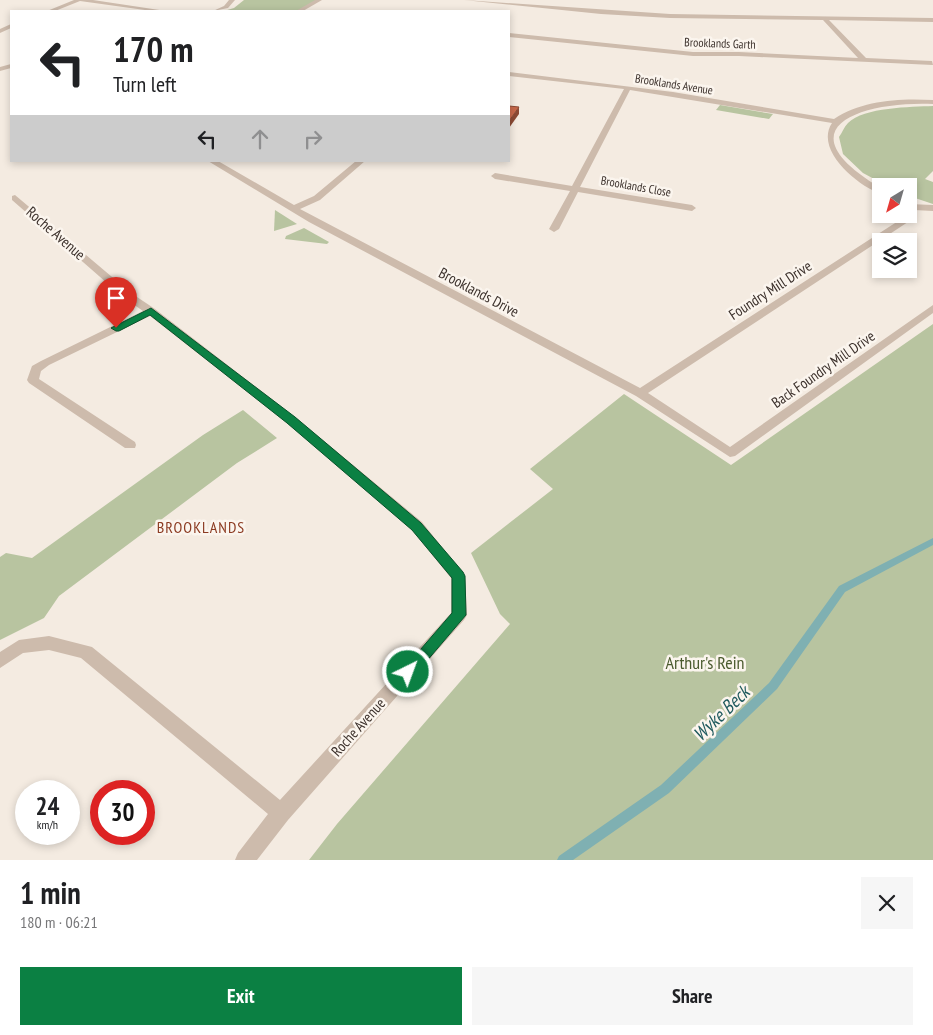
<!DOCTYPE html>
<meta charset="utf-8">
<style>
:root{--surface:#fff;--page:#f6f6f6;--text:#202124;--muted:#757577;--accent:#0b8043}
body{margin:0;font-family:"PT Sans Narrow",sans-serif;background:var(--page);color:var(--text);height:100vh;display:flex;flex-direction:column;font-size:19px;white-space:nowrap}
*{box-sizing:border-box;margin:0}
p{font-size:16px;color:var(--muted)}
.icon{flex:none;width:28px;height:28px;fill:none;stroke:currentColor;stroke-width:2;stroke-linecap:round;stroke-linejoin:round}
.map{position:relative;height:860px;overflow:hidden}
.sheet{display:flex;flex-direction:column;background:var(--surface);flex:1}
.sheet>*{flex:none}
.hud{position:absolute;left:10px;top:10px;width:500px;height:152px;border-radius:0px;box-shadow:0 2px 8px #0003;background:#fff;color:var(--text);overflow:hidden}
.needle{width:32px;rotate:217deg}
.buttons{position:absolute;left:872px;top:178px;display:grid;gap:10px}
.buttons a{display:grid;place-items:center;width:45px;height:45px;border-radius:0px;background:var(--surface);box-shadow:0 2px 8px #0003;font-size:25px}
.speed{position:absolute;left:15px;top:780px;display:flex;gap:10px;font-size:25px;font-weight:700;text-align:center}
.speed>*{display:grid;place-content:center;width:65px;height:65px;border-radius:50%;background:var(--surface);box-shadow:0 2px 8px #0003;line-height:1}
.speed small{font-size:12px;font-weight:400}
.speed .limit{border:8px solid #d22;background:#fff;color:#111}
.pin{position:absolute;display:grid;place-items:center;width:42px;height:42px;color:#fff;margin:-51px -21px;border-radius:50% 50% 50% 0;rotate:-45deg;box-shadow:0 0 5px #0007}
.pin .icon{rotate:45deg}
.me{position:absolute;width:55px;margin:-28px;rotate:42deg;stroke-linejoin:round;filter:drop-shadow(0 0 4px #0008)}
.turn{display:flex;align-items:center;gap:18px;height:105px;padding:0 20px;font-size:22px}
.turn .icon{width:65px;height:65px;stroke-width:2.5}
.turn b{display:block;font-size:35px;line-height:42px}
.lanes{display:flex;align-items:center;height:48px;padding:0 20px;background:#0003;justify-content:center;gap:25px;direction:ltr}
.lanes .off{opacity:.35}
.round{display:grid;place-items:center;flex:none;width:52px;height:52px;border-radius:0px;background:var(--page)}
.head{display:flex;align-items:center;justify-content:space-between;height:85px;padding:0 20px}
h1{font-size:30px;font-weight:600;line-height:38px}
.primary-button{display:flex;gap:10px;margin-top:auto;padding:10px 20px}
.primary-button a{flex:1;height:58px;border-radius:0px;background:var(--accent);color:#fff;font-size:20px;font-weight:600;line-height:58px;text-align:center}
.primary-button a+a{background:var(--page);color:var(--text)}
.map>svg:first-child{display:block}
.green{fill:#b8c4a0}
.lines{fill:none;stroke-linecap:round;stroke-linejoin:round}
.stream{fill:#7fb0b2;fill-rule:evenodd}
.minor{fill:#cdbbac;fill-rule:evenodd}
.shaded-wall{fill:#8c4a34}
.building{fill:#c8694b;stroke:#8c4a34}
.route{fill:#0b8043;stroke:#07532c}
.labels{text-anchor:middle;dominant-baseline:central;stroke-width:5;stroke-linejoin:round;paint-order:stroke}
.far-street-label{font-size:12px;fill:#3b302b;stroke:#fbf5ee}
.street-label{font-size:15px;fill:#3b302b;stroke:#fbf5ee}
.neighbourhood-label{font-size:16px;letter-spacing:1px;fill:#8c3b22;stroke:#fbf5ee}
.near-park-label{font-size:18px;fill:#4a5a2e;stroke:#fbf5ee}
.near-water-label{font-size:19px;font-style:italic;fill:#1f5a5e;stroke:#fbf5ee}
</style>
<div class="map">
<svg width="933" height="860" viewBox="0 0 933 860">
<rect width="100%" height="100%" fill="#f4ebe1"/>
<g class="green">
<polygon points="244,0 319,0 299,11 224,11 234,8"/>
<polygon points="720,105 773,114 769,119 716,110"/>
<path d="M933 106V171L925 179 933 182V204L909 196V186H887L863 173 843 154 839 137C842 133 844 127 848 123 864 107 911 107 933 106Z"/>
<polygon points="275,210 297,224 274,231"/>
<polygon points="304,228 329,242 327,244 285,239 286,236"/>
<polygon points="933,324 933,860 309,860 337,824 510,624 500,614 471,553 553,489 530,469 624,394 731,465"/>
<polygon points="243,410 277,438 237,463 59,596 44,618 0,640 0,557 6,553 32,558 203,435"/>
</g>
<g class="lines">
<polygon class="stream" points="933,538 933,545 845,592 777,689 669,793 573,860 557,860 559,856 661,785 769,683 839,586"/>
<g class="minor">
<polygon points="74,0 93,0 166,11 152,11 80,1 55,11 47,11"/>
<polygon points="229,0 235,0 228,8 213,11 224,6"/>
<polygon points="315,0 322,0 303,11 296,11"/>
<polygon points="464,0 670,14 933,18 933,22 829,20 866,58 932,61 933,65 739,56 693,56 509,37 509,33 693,52 739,52 858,58 823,20 670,18 601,14"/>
<polygon points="11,24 11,28 0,33 0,29"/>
<polygon points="11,64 11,68 0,71 0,67"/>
<path d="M509 72 673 92 834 119C862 100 900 98 933 100V104C861 101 780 128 881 188V194C858 186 814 150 832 123L630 90 580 187 692 205 696 208 692 211 578 192 559 229 554 232 549 229 570 191 495 179 491 176 495 173 572 186 624 89 509 76Z"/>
<polygon points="208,161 218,161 294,205 314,196 356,161 365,161 320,200 300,209 640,388 909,214 909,204 933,205 933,211 914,210 915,214 911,220 648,393 730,447 933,305 933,313 735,456 730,457 636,396 309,222"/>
<polygon points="15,195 131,293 155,309 295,417 422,522 465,576 467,615 464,620 288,820 257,860 235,860 238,853 268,814 81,658 49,650 23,653 0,668 0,652 19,640 49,636 92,647 280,800 451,613 451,578 412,530 287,423 150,316 49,365 41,371 39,379 135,442 136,445 135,448 125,448 29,383 27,380 32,366 41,361 143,311 123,297 12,200 12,196"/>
</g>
</g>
<polygon class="shaded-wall" points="519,107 519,114 509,128 509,121"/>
<polygon class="building" points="509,106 519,107 509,121"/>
<polygon class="route" points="151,308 295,417 421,523 463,572 465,576 466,615 414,676 408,678 403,676 401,672 452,613 452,578 412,530 287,423 150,315 119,331 116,331 111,328"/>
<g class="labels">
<g class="far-street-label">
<text transform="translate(720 43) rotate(2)">Brooklands Garth</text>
<text transform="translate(674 84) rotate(9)">Brooklands Avenue</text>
<text transform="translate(636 186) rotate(10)">Brooklands Close</text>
</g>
<g class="street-label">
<text transform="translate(56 233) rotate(41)">Roche Avenue</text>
<text transform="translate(770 290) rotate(-33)">Foundry Mill Drive</text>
<text transform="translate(479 292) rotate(28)">Brooklands Drive</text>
<text transform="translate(823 369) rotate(-35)">Back Foundry Mill Drive</text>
<text transform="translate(358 727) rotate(-48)">Roche Avenue</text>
</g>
<g class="neighbourhood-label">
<text x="201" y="527">BROOKLANDS</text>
</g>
<g class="near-park-label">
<text x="705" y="662">Arthur's Rein</text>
</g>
<g class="near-water-label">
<text transform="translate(721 713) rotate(-44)">Wyke Beck</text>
</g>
</g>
</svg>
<div class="buttons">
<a><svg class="needle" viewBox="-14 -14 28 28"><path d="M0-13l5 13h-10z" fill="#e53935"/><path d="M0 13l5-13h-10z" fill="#757577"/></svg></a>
<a><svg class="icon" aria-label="layers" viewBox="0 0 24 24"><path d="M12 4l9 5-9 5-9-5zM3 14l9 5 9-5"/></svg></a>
</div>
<div class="speed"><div>24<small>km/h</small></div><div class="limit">30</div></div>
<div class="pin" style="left:116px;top:328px;background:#d93025"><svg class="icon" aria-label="arrive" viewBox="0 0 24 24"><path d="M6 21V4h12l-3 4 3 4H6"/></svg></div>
<svg class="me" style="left:408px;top:672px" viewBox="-20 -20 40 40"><circle r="17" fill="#0b8043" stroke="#fff" stroke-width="3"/><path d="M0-11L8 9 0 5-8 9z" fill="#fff"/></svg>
<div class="hud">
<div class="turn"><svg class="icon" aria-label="left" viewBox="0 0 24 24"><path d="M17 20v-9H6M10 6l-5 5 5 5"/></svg><div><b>170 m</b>Turn left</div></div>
<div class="lanes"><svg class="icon" aria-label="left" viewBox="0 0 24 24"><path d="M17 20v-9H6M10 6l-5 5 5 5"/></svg><svg class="icon off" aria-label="ahead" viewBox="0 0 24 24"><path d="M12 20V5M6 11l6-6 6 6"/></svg><svg class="icon off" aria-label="right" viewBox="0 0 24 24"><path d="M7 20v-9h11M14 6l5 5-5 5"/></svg></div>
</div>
</div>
<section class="sheet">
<div class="head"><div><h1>1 min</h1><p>180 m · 06:21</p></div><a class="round"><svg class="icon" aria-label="close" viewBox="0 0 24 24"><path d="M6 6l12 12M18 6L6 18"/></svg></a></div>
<div class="primary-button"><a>Exit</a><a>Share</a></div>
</section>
